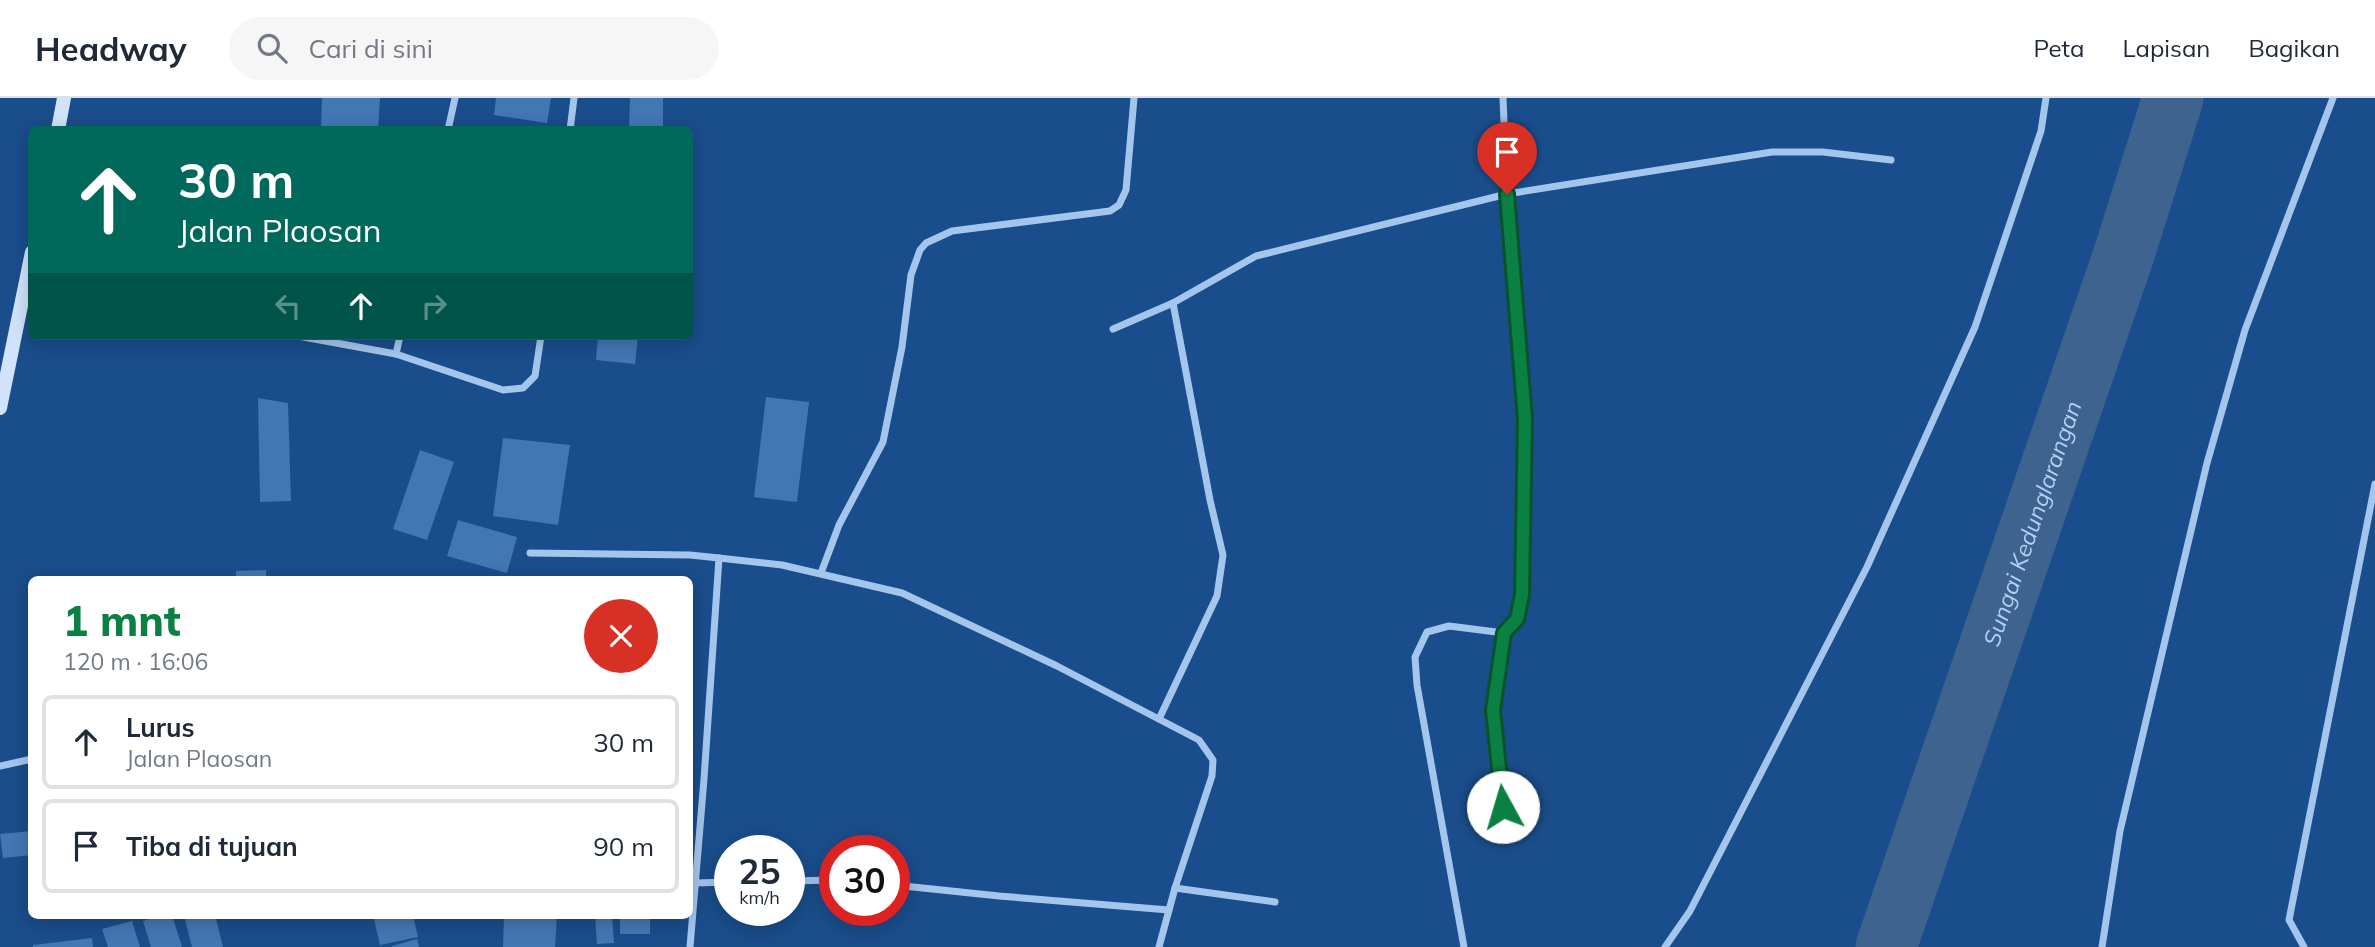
<!DOCTYPE html>
<html lang="id">
<meta charset="utf-8">
<style>
:root{--surface:#fff;--page:#f6f6f7;--text:#1f2937;--muted:#747a83;--line:#e0e1e3;--accent:#0b8043}
body{margin:0;font-family:Mulish,sans-serif;background:var(--page);color:var(--text);height:100vh;display:flex;flex-direction:column;font-size:26px;white-space:nowrap}
*{box-sizing:border-box;margin:0}
p{font-size:23px;color:var(--muted)}
.icon{flex:none;width:38px;height:38px;fill:none;stroke:currentColor;stroke-width:2;stroke-linecap:round;stroke-linejoin:round}
.map{position:relative;flex:1;overflow:hidden}
.panel{position:absolute;left:28px;top:478px;width:665px;height:343px;display:flex;flex-direction:column;background:var(--surface);border-radius:10px;box-shadow:0 4px 18px #0003}
.panel>*{flex:none}
.hud{position:absolute;left:28px;top:28px;width:665px;height:214px;border-radius:10px;box-shadow:0 4px 18px #0003;background:#00695c;color:#fff;overflow:hidden}
.speed{position:absolute;left:714px;top:737px;display:flex;gap:14px;font-size:35px;font-weight:700;text-align:center}
.speed>*{display:grid;place-content:center;width:91px;height:91px;border-radius:50%;background:var(--surface);box-shadow:0 4px 18px #0003;line-height:1}
.speed small{font-size:18px;font-weight:400}
.speed .limit{border:10px solid #d22;background:#fff;color:#111}
.pin{position:absolute;display:grid;place-items:center;width:60px;height:60px;color:#fff;margin:-72px -30px;border-radius:50% 50% 50% 0;rotate:-45deg;box-shadow:0 0 7px #0007}
.pin .icon{rotate:45deg}
.me{position:absolute;width:77px;margin:-38px;rotate:354deg;stroke-linejoin:round;filter:drop-shadow(0 0 5px #0008)}
.turn{display:flex;align-items:center;gap:24px;height:147px;padding:0 35px;font-size:32px}
.turn .icon{width:91px;height:91px;stroke-width:2.5}
.turn b{display:block;font-size:49px;line-height:60px}
.lanes{display:flex;align-items:center;height:66px;padding:0 35px;background:#0003;justify-content:center;gap:35px;direction:ltr}
.lanes .off{opacity:.35}
.round{display:grid;place-items:center;flex:none;width:74px;height:74px;border-radius:37px;background:var(--page)}
.head{display:flex;align-items:center;justify-content:space-between;height:119px;padding:0 35px}
h1{font-size:42px;font-weight:800;line-height:52px;color:var(--accent)}
ul{padding:0;list-style:none}
li{display:flex;align-items:center;gap:21px;height:94px;margin:0 14px 10px;padding:0 21px;border:4px solid var(--line);border-radius:10px}
li div{flex:1}
li b{display:block;font-size:26px}
li em{font-style:normal}
header{display:flex;align-items:center;gap:42px;box-sizing:border-box;height:98px;padding:0 35px;background:var(--surface);border-bottom:2px solid var(--line)}
header strong{font-size:33px}
nav{display:flex;gap:38px;margin-inline-start:auto;font-size:24px}
.search{width:490px;height:63px;background:var(--page);display:flex;align-items:center;gap:18px;box-sizing:border-box;padding:0 24px;border-radius:38px;color:var(--muted);font-size:26px}
.map>svg:first-child{display:block}
.lines{fill:none;stroke-linecap:round;stroke-linejoin:round}
.river{stroke:#3e638f;stroke-width:61}
.building{fill:#4377b3}
.minor{stroke:#a4c6ed;stroke-width:7}
.secondary{stroke:#d1e3fa;stroke-width:14}
.route-casing{stroke:#07532c;stroke-width:18}
.route{stroke:#0b8043;stroke-width:12}
.labels{text-anchor:middle;dominant-baseline:central;stroke-width:5;stroke-linejoin:round;paint-order:stroke}
.water-label{font-size:23px;font-style:italic;fill:#b0d0f5;stroke:#1a4d8b}
</style>
<header>
<strong>Headway</strong>
<div class="search"><svg class="icon" aria-label="search" viewBox="0 0 24 24"><circle cx="10" cy="10" r="6"/><path d="M15 15l6 6"/></svg>Cari di sini</div>
<nav><a>Peta</a><a>Lapisan</a><a>Bagikan</a></nav>
</header>
<div class="map">
<svg width="2375" height="849" viewBox="0 0 2375 849">
<rect width="100%" height="100%" fill="#1a4d8b"/>
<g class="lines">
<path class="river" id="s1" d="M1886 849 2125 153 2173 0"/>
</g>
<g class="building">
<polygon points="322,0 380,0 378,32 321,31"/>
<polygon points="496,0 551,0 547,25 494,17"/>
<polygon points="630,0 663,0 663,32 629,32"/>
<polygon points="598,238 638,238 635,266 596,262"/>
<polygon points="766,299 809,304 797,404 754,399"/>
<polygon points="258,300 288,305 291,403 260,404"/>
<polygon points="503,340 570,347 558,427 493,418"/>
<polygon points="420,352 454,364 427,442 393,431"/>
<polygon points="458,422 517,439 507,475 447,458"/>
<polygon points="266,472 266,481 236,481 236,473"/>
<polygon points="32,733 32,757 3,760 0,736"/>
<polygon points="162,817 172,817 182,849 151,849 143,823"/>
<polygon points="184,817 215,817 223,849 192,849"/>
<polygon points="373,817 413,817 418,839 380,847"/>
<polygon points="504,817 557,817 555,849 503,849"/>
<polygon points="595,817 612,817 614,845 597,846"/>
<rect x="620" y="817" width="30" height="19"/>
<polygon points="132,823 140,849 108,849 102,831"/>
<polygon points="92,840 93,849 33,849 33,847"/>
<polygon points="417,841 419,849 392,849 392,848"/>
</g>
<g class="lines">
<g class="minor">
<polyline points="1503,0 1507,96 1526,321 1522,497 1517,521 1504,535"/>
<polyline points="448,32 455,0"/>
<polyline points="570,32 574,0"/>
<polyline points="1113,231 1173,205 1256,158 1507,96 1772,54 1823,54 1891,62"/>
<polyline points="298,238 396,256 503,292 523,290 535,278 541,238"/>
<polyline points="396,256 400,238"/>
<polyline points="530,455 690,457 719,460 782,467 902,495 1057,568 1199,642 1213,662 1212,678 1175,790 1159,849"/>
<polyline points="821,475 839,427 883,344 902,249 911,177 920,152 926,145 952,133 1110,113 1119,107 1126,92 1134,0"/>
<polyline points="1504,535 1493,612 1505,731"/>
<polyline points="1159,621 1217,498 1223,457 1210,402 1173,205"/>
<polyline points="0,668 32,661"/>
<polyline points="789,783 835,782"/>
<polyline points="695,785 730,784"/>
<polyline points="894,787 999,798 1169,812"/>
<polyline points="1175,790 1275,804"/>
<polyline points="690,849 704,681 719,460"/>
<polyline points="1464,849 1417,587 1415,559 1427,534 1449,528 1504,535"/>
<polyline points="1665,849 1690,813 1867,469 1975,229 2041,33 2046,0"/>
<polyline points="2102,849 2120,733 2207,365 2245,232 2333,0"/>
<polyline points="2304,849 2289,822 2375,386"/>
</g>
<g class="secondary">
<polyline points="58,32 64,0"/>
<polyline points="0,310 32,154"/>
</g>
</g>
<g class="lines">
<defs>
<polyline id="route" points="1503,709 1493,612 1504,535 1517,521 1522,497 1525,321 1507,96"/>
</defs>
<use href="#route" class="route-casing"/>
<use href="#route" class="route"/>
</g>
<g class="labels">
<g class="water-label">
<text stroke="none"><textPath href="#s1" startOffset="448">Sungai Kedunglarangan</textPath></text>
</g>
</g>
</svg>
<div class="speed"><div>25<small>km/h</small></div><div class="limit">30</div></div>
<div class="pin" style="left:1507px;top:96px;background:#d93025"><svg class="icon" aria-label="arrive" viewBox="0 0 24 24"><path d="M6 21V4h12l-3 4 3 4H6"/></svg></div>
<svg class="me" style="left:1503px;top:709px" viewBox="-20 -20 40 40"><circle r="19" fill="#fff"/><path d="M0-13L10 11 0 6-10 11z" fill="#0b8043"/></svg>
<div class="hud">
<div class="turn"><svg class="icon" aria-label="ahead" viewBox="0 0 24 24"><path d="M12 20V5M6 11l6-6 6 6"/></svg><div><b>30 m</b>Jalan Plaosan</div></div>
<div class="lanes"><svg class="icon off" aria-label="left" viewBox="0 0 24 24"><path d="M17 20v-9H6M10 6l-5 5 5 5"/></svg><svg class="icon" aria-label="ahead" viewBox="0 0 24 24"><path d="M12 20V5M6 11l6-6 6 6"/></svg><svg class="icon off" aria-label="right" viewBox="0 0 24 24"><path d="M7 20v-9h11M14 6l5 5-5 5"/></svg></div>
</div>
<section class="panel">
<div class="head"><div><h1>1 mnt</h1><p>120 m · 16:06</p></div><a class="round" style="background:#d93025;color:#fff"><svg class="icon" aria-label="close" viewBox="0 0 24 24"><path d="M6 6l12 12M18 6L6 18"/></svg></a></div>
<ul>
<li><svg class="icon" aria-label="ahead" viewBox="0 0 24 24"><path d="M12 20V5M6 11l6-6 6 6"/></svg><div><b>Lurus</b><p>Jalan Plaosan</p></div><em>30 m</em></li>
<li><svg class="icon" aria-label="arrive" viewBox="0 0 24 24"><path d="M6 21V4h12l-3 4 3 4H6"/></svg><div><b>Tiba di tujuan</b></div><em>90 m</em></li>
</ul>
</section>
</div>
